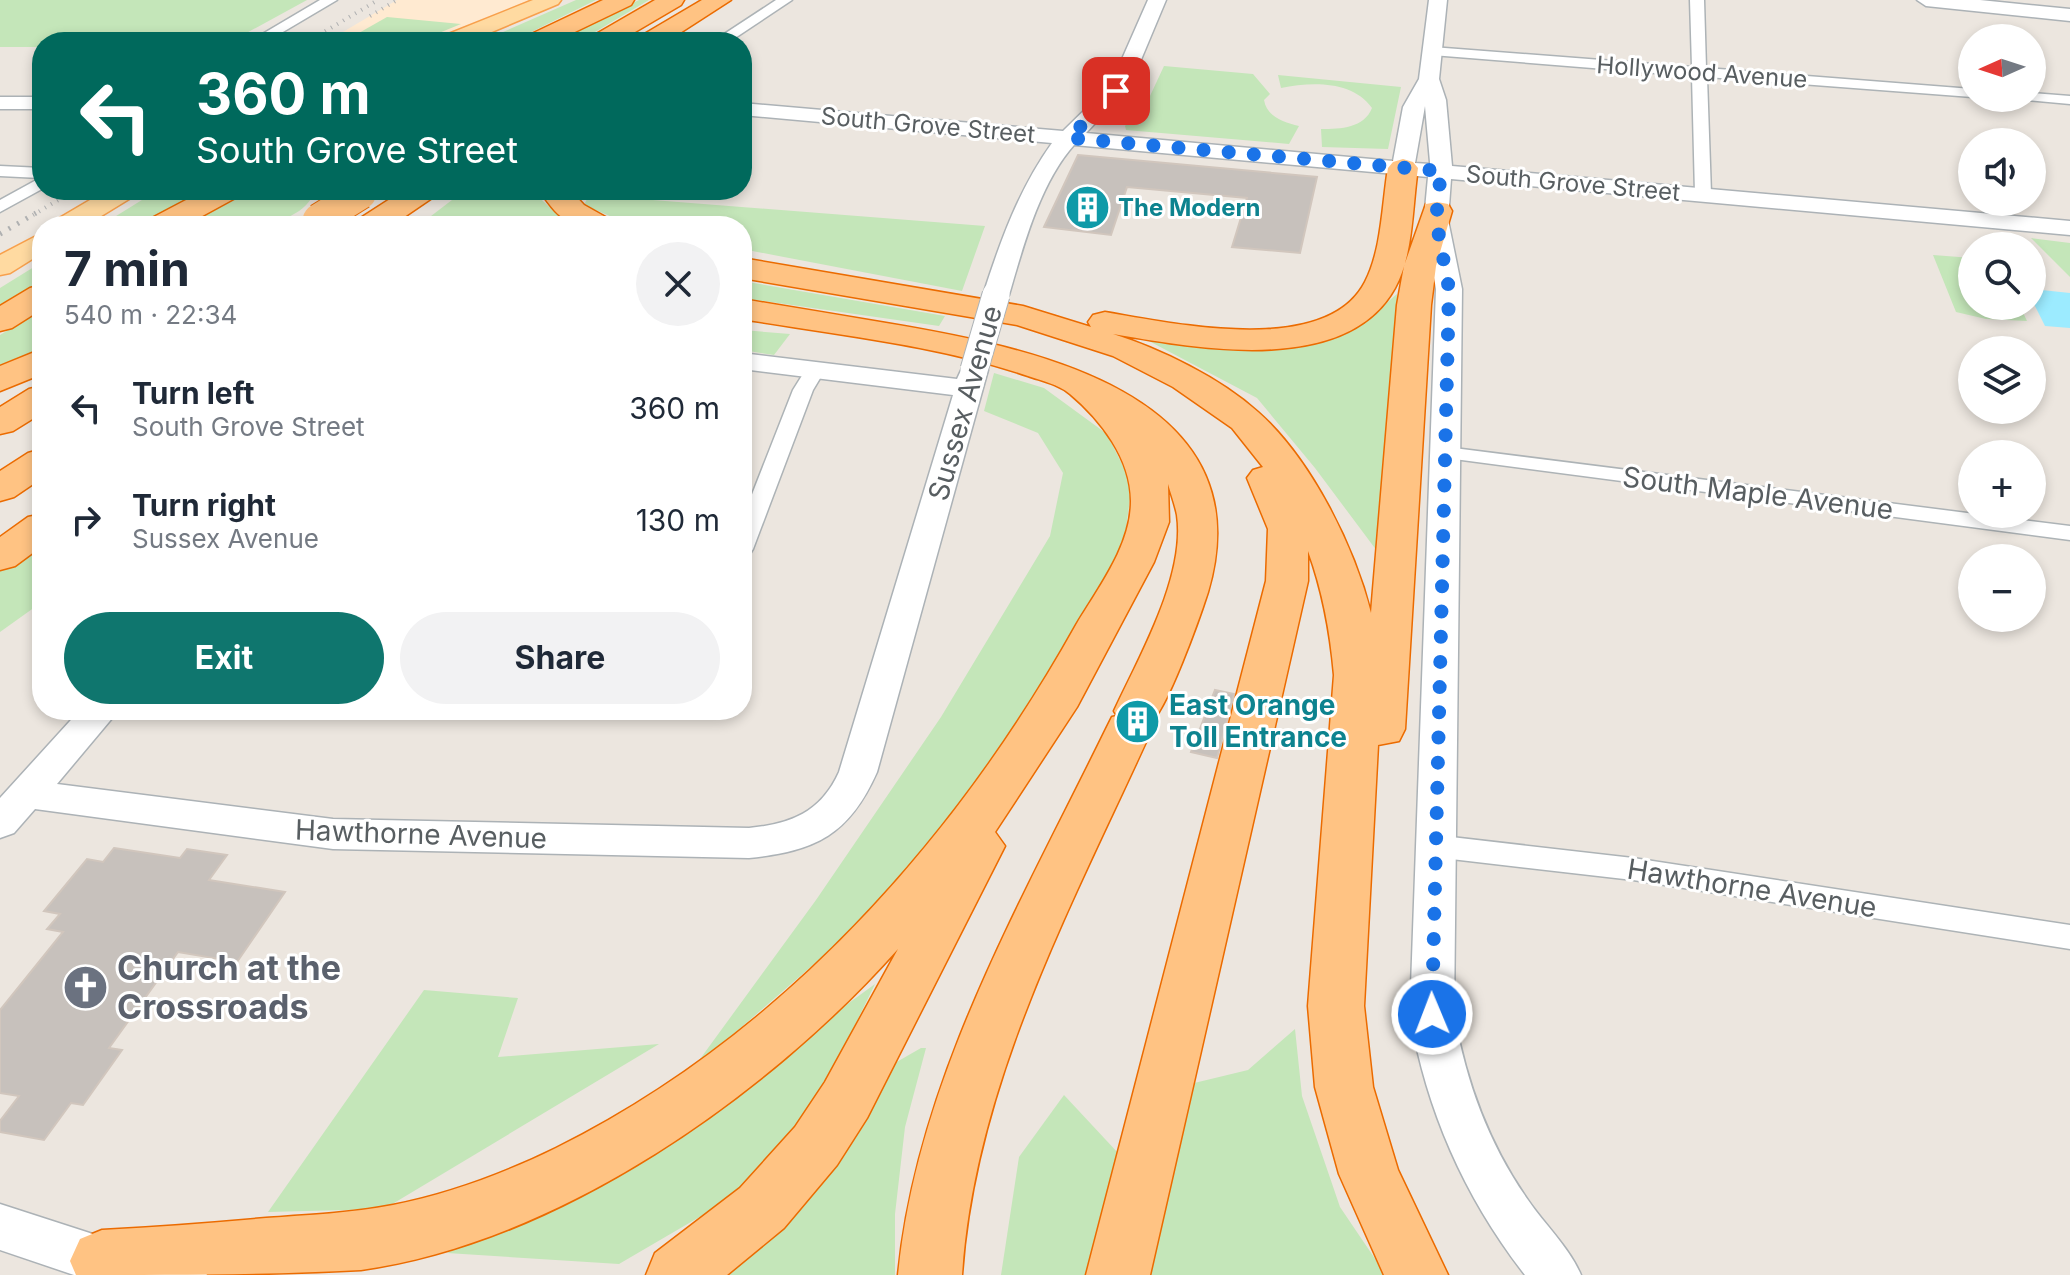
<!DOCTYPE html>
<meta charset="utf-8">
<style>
:root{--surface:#fff;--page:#f2f2f3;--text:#1f2937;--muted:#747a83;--accent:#0f766e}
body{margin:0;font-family:Inter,sans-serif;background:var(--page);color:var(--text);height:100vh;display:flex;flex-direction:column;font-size:30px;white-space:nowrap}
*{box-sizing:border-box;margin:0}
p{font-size:26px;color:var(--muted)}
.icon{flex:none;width:44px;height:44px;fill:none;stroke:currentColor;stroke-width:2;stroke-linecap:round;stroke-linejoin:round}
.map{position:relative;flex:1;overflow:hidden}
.side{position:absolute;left:32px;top:216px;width:720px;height:504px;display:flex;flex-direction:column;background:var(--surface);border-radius:32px;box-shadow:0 4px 12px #0003}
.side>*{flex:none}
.top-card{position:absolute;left:32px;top:32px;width:720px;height:168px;border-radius:32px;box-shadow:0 4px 12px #0003;background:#00695c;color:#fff;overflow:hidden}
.needle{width:52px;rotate:267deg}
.fabs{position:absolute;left:1958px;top:24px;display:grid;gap:16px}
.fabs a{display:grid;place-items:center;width:88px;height:88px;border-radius:50%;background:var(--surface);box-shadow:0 4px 12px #0003;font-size:40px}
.pin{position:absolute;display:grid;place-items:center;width:68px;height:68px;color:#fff;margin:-34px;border-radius:16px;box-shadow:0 4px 12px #0006}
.me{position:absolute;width:88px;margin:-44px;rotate:359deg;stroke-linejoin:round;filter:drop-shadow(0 0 6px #0008)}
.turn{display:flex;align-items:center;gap:28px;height:168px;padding:0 32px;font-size:36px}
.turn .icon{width:104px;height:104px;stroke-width:2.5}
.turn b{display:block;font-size:56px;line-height:68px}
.round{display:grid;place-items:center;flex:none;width:84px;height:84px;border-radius:42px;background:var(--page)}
.headline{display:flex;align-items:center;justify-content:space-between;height:136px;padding:0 32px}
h1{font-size:48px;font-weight:700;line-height:60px}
.button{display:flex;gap:16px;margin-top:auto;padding:16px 32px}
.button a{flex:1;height:92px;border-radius:48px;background:var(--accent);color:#fff;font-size:32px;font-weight:700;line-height:92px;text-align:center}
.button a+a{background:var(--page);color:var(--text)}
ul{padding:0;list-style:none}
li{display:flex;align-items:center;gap:24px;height:112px;padding:0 32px}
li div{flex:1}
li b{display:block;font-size:30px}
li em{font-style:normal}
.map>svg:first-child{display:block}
.commercial{fill:#ffead1}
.green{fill:#c4e6b9}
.water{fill:#9cebff}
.building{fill:#c7c1bc;stroke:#d1c6bd;stroke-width:2}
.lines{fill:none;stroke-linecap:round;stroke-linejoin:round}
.street-casing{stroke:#adb3b6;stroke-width:3}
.secondary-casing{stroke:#acb2b6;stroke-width:3}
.primary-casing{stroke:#f8a04c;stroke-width:3}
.highway-casing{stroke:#eb6b00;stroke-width:3}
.street{fill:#fff;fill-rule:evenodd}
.secondary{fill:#fff;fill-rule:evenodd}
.primary{fill:#ffdaa1;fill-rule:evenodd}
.highway{fill:#ffc383;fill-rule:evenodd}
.rail-far1{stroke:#afb0b1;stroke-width:4;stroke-dasharray:1 6;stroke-linecap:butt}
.rail{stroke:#afb0b1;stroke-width:5;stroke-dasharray:2 8;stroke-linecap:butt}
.secondary-bridge-casing{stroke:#acb2b6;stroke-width:29;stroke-linecap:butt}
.highway-bridge-far1-casing{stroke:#eb6b00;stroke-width:29;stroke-linecap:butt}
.highway-bridge-casing{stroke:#eb6b00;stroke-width:37;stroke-linecap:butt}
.secondary-bridge{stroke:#fff;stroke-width:27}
.highway-bridge-far1{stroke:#ffc383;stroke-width:27}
.highway-bridge{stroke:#ffc383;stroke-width:35}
.route{stroke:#1a73e8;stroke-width:14;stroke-dasharray:0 25.2}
.labels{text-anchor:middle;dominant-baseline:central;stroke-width:6;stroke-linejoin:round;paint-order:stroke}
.far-street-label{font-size:24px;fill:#585e61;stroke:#fff}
.far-culture-label{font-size:24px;font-weight:bold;fill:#0d838f;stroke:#fff;text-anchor:start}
.street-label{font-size:28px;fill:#585e61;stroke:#fff}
.culture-label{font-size:28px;font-weight:bold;fill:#0d838f;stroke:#fff;text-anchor:start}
.near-worship-label{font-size:34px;font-weight:bold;fill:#5b616d;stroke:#fff;text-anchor:start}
</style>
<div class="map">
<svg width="2070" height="1275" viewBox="0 0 2070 1275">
<rect width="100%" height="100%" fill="#ece6df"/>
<polygon class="commercial" points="397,0 535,0 440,42 326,42"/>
<g class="green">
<polygon points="0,0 307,0 230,42 42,42 42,47 0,47"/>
<polygon points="576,0 596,0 511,42 480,42"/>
<polygon points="639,0 649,0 578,42 552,42"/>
<polygon points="387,17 461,24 417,42 343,42"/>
<path d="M1164 66 1253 74 1270 94 1264 100C1267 117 1283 122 1299 126L1289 144 1126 130 1125 126 1150 96Z"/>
<path d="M1278 75 1401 87 1388 149 1322 147 1321 129C1341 129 1364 128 1372 108 1352 80 1311 82 1281 88Z"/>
<polygon points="158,190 211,190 143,226 100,226"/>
<path d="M253 190H316C297 235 225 226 185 226Z"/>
<polygon points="465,190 531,190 570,226 418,226"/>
<polygon points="589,195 985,226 962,291 742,249 742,226 633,226 584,205"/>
<polygon points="2031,238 2070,243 2070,277"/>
<polygon points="1933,255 1972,258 1972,306 2020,306 2027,321 1986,319 1956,312"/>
<polygon points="42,262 42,282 0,308 0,288"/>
<polygon points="742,281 945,316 939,326 742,298"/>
<path d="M1397 294 1396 349 1377 551 1315 468 1257 398 1147 340C1221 349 1289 358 1358 324 1372 317 1385 304 1397 294Z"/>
<polygon points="42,310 42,347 0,368 0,335"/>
<polygon points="742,330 790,334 774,355 742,350"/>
<polygon points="994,373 1044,388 1107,434 1132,484 1124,543 1027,713 905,885 692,1070 816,900 941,717 1050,536 1063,473 1038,433 984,411"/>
<polygon points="42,540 42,602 0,632 0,571"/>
<polygon points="875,984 819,1099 732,1198 619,1264 447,1253 593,1189"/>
<polygon points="424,990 518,998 498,1057 659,1044 384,1209 268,1212"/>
<polygon points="1295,1029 1302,1096 1340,1207 1386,1275 1144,1275 1186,1085 1248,1070"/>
<polygon points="921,1048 926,1048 905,1127 895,1214 895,1275 704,1275 881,1071"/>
<polygon points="1064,1095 1119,1154 1092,1275 1001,1275 1019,1157"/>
</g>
<polygon class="water" points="2032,289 2070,293 2070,328 2045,326 2032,300"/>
<g class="building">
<polygon points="1078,155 1317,177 1300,253 1232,247 1247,198 1127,187 1111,235 1044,227"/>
<polygon points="1215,690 1234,694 1217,758 1191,752"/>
<polygon points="114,848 180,858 187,849 227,855 209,880 285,892 237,962 178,952 109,1048 122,1050 83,1105 71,1103 44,1140 0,1132 0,1121 19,1096 0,1093 0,1010 63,932 47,929 60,914 44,911 87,859 103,862"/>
</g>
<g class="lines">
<defs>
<g id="street">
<polygon points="320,0 337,0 266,42 249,42"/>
<polygon points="776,0 792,0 729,42 712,42"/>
<polygon points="1690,0 1704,0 1706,68 1972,89 1972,97 1707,77 1711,194 1703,199 1695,194 1692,76 1432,55 1425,51 1432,47 1692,67"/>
<polygon points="2032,93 2070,96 2070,104 2027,100 2025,98 2032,98"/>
<polygon points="0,166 42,168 42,189 0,212 0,200 40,178 0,176"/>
<polygon points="815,364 825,370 813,390 753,549 750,554 742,556 742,520 793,390 808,366"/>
<polygon points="1446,447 2070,526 2070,540 1439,457 1436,453"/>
<polygon points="1434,835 1633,858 2070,925 2070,949 1633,880 1434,857 1424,853 1420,846 1424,839"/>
</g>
<g id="secondary">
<path d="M1148 0H1166L1130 86 1086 133 1393 161 1403 107 1419 79 1429 0H1447L1439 79 1446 100 1452 166 2070 221V235L1451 179 1448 220 1462 289 1454 1014C1466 1082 1488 1143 1528 1200 1545 1225 1569 1247 1581 1275H1525C1465 1198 1426 1110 1410 1014L1436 289 1424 220 1428 177 1074 145C1040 183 1023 247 1009 295L1005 300H987L983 295C1000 242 1019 189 1052 143L742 115V103L1063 131 1111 84ZM1425 106 1430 162V164L1415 163Z"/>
<polygon points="1917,0 1980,0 2070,9 2070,21 1926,6"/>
<rect x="0" y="97" width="42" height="12"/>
<path d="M742 353 957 379 964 364 974 362 984 364 988 370 877 772C849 835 816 851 749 858L333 849 35 809 14 833 0 838V798L80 710H119L57 784 333 819 749 828C791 824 821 812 839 772L953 395 742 369Z"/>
<polygon points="0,1204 102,1237 182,1251 199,1258 207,1275 74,1275 0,1250"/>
</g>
<g id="primary">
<polygon points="533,0 561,0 558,4 468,42 438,42 441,37"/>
<polygon points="107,190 138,190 134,196 85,226 53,226 56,220"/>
<polygon points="42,233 42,253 10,273 0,275 0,255"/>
</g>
<g id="highway">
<polygon points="603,0 634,0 631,5 554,42 521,42 525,37"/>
<polygon points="655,0 684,0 681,5 618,42 587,42 591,37"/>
<polygon points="702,0 731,0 666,42 637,41 641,36"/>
<path d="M1403 159 1413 162 1418 168C1412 206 1414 254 1395 288 1346 377 1195 348 1113 334 1161 349 1220 378 1258 412 1311 459 1354 546 1371 613L1397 305 1404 266 1426 204 1437 202 1448 204 1452 211 1436 266 1431 305 1405 729 1399 741 1378 745 1364 1006 1373 1087 1398 1170 1448 1275H1384L1339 1174 1315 1087 1308 1006 1334 675C1330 631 1323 592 1308 551V581L1150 1275H1086L1266 581 1268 529 1247 478 1253 470 1263 467 1232 428 1173 387 1113 356 1017 325 742 278V258L1023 306 1091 327 1088 322 1093 315 1105 312C1172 323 1326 358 1365 282 1382 249 1382 204 1388 168L1393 162Z"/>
<polygon points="205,190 243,190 239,196 184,226 145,226 150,219"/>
<polygon points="404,190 439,190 435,196 391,226 354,226 359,219"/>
<path d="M539 190H570L584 205 609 219 614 226C571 226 564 227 539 190Z"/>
<polygon points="42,285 42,309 12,328 0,331 0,306 30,288"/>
<path d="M742 299C790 307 838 315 886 323 1028 347 1267 392 1208 592 1201 614 1166 714 1149 724L1152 729C1073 903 975 1081 962 1275H898C917 1080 1021 903 1106 729L1112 717 1117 716 1114 711C1139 657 1186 576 1177 515 1175 505 1171 494 1168 484L1169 522 1154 562 1077 707 995 832 1005 846 867 1118 837 1165 784 1228 727 1275H646L655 1253 740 1188 795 1127 825 1082 898 949C767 1096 559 1242 361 1270 272 1275 167 1275 76 1275L70 1261 80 1239 102 1230C157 1227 211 1223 266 1218 308 1215 351 1213 393 1205 449 1194 505 1173 556 1148 780 1037 956 840 1076 625 1098 588 1131 546 1131 501 1131 459 1101 420 1070 394 1058 384 1042 381 1028 376 937 345 837 335 742 319Z"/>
<polygon points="42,349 42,374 0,391 0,366"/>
<polygon points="42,386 42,413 13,431 0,434 0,407 29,389"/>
<polygon points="42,449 42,478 14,497 0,501 0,471 28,453"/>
<polygon points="42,514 42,546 15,566 0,570 0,537 28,517"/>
</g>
</defs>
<use href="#street" class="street-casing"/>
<use href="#secondary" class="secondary-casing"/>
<use href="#primary" class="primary-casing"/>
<use href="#highway" class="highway-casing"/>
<use href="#street" class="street"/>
<use href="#secondary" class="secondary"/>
<use href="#primary" class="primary"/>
<use href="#highway" class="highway"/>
<g class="rail-far1">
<polyline points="370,16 397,0"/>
<polyline points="307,42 378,0"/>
<polyline points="33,215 75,190"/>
</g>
<polyline class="rail" points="0,234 36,213"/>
<defs>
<polyline id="secondary-bridge" points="974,370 996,295"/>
<polyline id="highway-bridge-far1" points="330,215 362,195"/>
<polyline id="highway-bridge" points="320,221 333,213"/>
</defs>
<use href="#secondary-bridge" class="secondary-bridge-casing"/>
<use href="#highway-bridge-far1" class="highway-bridge-far1-casing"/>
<use href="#highway-bridge" class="highway-bridge-casing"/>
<use href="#secondary-bridge" class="secondary-bridge"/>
<use href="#highway-bridge-far1" class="highway-bridge-far1"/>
<use href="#highway-bridge" class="highway-bridge"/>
</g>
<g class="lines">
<polyline class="route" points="1116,91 1069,138 1441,171 1436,220 1449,289 1432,1014"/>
</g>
<defs>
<symbol id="building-disc" viewBox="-11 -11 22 22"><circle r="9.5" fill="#0f9aa8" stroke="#fff"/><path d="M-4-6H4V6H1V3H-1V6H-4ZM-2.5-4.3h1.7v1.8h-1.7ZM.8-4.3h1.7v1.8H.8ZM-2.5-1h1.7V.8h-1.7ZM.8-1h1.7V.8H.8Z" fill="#fff"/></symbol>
<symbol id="church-disc" viewBox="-11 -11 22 22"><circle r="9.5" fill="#6b7280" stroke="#fff"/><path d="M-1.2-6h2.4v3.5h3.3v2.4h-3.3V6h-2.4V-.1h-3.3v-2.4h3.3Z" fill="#fff"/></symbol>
</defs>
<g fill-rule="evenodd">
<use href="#building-disc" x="1062" y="182" width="51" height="51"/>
<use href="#building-disc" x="1112" y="696" width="51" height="51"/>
<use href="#church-disc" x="60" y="962" width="51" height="51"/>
</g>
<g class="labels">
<g class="far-street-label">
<text transform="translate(1702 72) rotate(4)">Hollywood Avenue</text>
<text transform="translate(928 125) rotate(5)">South Grove Street</text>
<text transform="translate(1573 183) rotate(5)">South Grove Street</text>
</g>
<g class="far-culture-label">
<text x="1118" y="207">The Modern</text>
</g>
<g class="street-label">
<text transform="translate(965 403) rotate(-74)">Sussex Avenue</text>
<text transform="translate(1758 493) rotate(7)">South Maple Avenue</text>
<text transform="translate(421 834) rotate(2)">Hawthorne Avenue</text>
<text transform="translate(1752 888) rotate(9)">Hawthorne Avenue</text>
</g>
<g class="culture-label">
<text x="1169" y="705">East Orange<tspan x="1169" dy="32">Toll Entrance</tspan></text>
</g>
<g class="near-worship-label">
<text x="117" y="967">Church at the<tspan x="117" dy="39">Crossroads</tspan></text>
</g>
</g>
</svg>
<div class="fabs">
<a><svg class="needle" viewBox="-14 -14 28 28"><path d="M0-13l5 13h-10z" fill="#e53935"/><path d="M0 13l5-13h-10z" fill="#747a83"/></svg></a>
<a><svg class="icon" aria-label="sound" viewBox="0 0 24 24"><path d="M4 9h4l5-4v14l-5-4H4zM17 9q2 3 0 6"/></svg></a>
<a><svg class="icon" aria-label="search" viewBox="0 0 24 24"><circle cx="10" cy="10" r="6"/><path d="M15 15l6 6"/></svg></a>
<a><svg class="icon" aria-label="layers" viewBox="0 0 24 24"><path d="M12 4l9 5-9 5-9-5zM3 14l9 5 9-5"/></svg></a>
<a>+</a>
<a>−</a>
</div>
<div class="pin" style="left:1116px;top:91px;background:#d93025"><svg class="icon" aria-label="arrive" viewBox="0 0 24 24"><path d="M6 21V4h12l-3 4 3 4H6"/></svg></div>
<svg class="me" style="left:1432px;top:1014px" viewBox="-20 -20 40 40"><circle r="17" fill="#1a73e8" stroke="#fff" stroke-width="3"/><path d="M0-11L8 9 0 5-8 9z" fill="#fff"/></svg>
<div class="top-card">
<div class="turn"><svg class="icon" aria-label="left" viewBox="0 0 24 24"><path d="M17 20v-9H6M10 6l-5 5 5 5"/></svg><div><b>360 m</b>South Grove Street</div></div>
</div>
<section class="side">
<div class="headline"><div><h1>7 min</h1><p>540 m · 22:34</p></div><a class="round"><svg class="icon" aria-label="close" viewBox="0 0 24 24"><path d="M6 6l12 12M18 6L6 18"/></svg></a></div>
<ul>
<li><svg class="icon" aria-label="left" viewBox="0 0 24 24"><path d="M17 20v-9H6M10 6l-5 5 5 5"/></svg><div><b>Turn left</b><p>South Grove Street</p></div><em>360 m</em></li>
<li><svg class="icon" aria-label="right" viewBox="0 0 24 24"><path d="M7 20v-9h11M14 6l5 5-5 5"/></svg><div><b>Turn right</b><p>Sussex Avenue</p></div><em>130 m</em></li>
</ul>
<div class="button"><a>Exit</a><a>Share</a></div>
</section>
</div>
